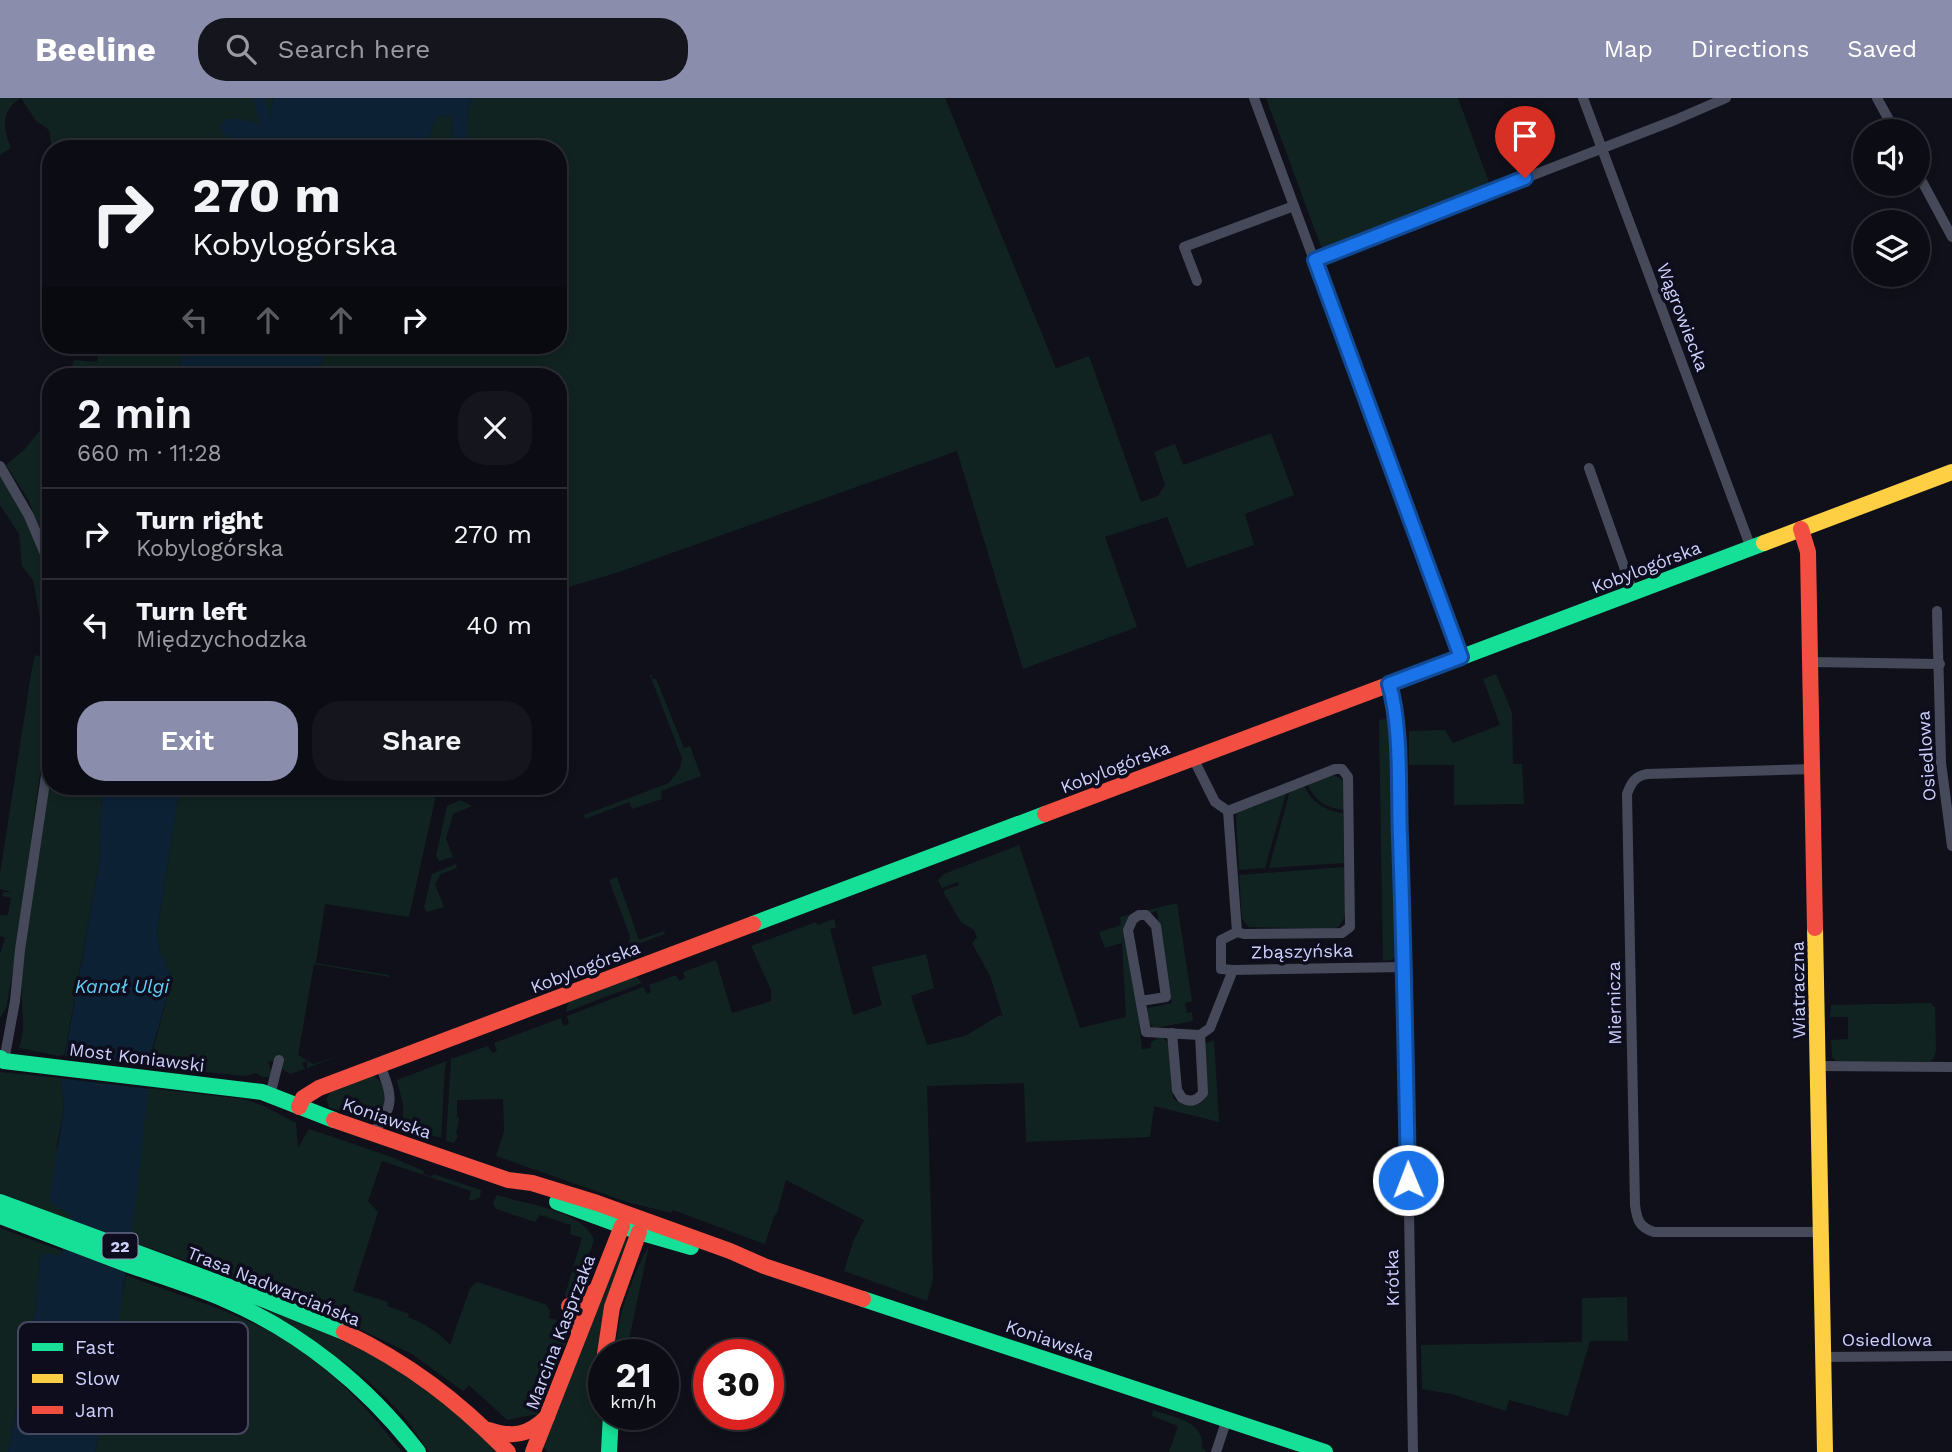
<!DOCTYPE html>
<meta charset="utf-8">
<style>
:root{--surface:#0c0c14;--page:#15151d;--text:#f1f3f6;--muted:#9a9ba0;--line:#2c2c34;--accent:#8a8dac}
body{margin:0;font-family:"Work Sans",sans-serif;background:var(--page);color:var(--text);height:100vh;display:flex;flex-direction:column;font-size:26px;white-space:nowrap}
*{box-sizing:border-box;margin:0}
p{font-size:23px;color:var(--muted)}
.icon{flex:none;width:38px;height:38px;fill:none;stroke:currentColor;stroke-width:2;stroke-linecap:round;stroke-linejoin:round}
.map{position:relative;flex:1;overflow:hidden}
.side{position:absolute;left:42px;top:270px;width:525px;height:427px;display:flex;flex-direction:column;background:var(--surface);border-radius:28px;box-shadow:0 4px 10px #0003,0 0 0 2px var(--line)}
.side>*{flex:none}
.top-card{position:absolute;left:42px;top:42px;width:525px;height:214px;border-radius:28px;box-shadow:0 4px 10px #0003,0 0 0 2px var(--line);background:#0c0c14;color:var(--text);overflow:hidden}
.fabs{position:absolute;left:1853px;top:21px;display:grid;gap:14px}
.fabs a{display:grid;place-items:center;width:77px;height:77px;border-radius:50%;background:var(--surface);box-shadow:0 4px 10px #0003,0 0 0 2px var(--line);font-size:35px}
.speed{position:absolute;left:588px;top:1241px;display:flex;gap:14px;font-size:35px;font-weight:700;text-align:center}
.speed>*{display:grid;place-content:center;width:91px;height:91px;border-radius:50%;background:var(--surface);box-shadow:0 4px 10px #0003,0 0 0 2px var(--line);line-height:1}
.speed small{font-size:18px;font-weight:400}
.speed .limit{border:10px solid #d22;background:#fff;color:#111}
.pin{position:absolute;display:grid;place-items:center;width:60px;height:60px;color:#fff;margin:-72px -30px;border-radius:50% 50% 50% 0;rotate:-45deg;box-shadow:0 0 7px #0007}
.pin .icon{rotate:45deg}
.me{position:absolute;width:77px;margin:-38px;rotate:359deg;stroke-linejoin:round;filter:drop-shadow(0 0 5px #0008)}
.turn{display:flex;align-items:center;gap:24px;height:147px;padding:0 35px;font-size:32px}
.turn .icon{width:91px;height:91px;stroke-width:2.5}
.turn b{display:block;font-size:49px;line-height:60px}
.lanes{display:flex;align-items:center;height:66px;padding:0 35px;background:#0003;justify-content:center;gap:35px;direction:ltr}
.lanes .off{opacity:.35}
.round{display:grid;place-items:center;flex:none;width:74px;height:74px;border-radius:28px;background:var(--page)}
.head{display:flex;align-items:center;justify-content:space-between;height:119px;padding:0 35px}
h1{font-size:42px;font-weight:600;line-height:52px}
.cta{display:flex;gap:14px;margin-top:auto;padding:14px 35px}
.cta a{flex:1;height:80px;border-radius:28px;background:var(--accent);color:#fff;font-size:28px;font-weight:600;line-height:80px;text-align:center}
.cta a+a{background:var(--page);color:var(--text)}
ul{padding:0;list-style:none}
li{display:flex;align-items:center;gap:21px;height:91px;padding:0 35px;border-top:2px solid var(--line)}
li div{flex:1}
li b{display:block;font-size:26px}
li em{font-style:normal}
header{display:flex;align-items:center;gap:42px;box-sizing:border-box;height:98px;padding:0 35px;background:var(--accent);color:#fff}
header strong{font-size:33px}
nav{display:flex;gap:38px;margin-inline-start:auto;font-size:24px}
.search{width:490px;height:63px;background:var(--page);display:flex;align-items:center;gap:18px;box-sizing:border-box;padding:0 24px;border-radius:28px;color:var(--muted);font-size:26px}
.map>svg:first-child{display:block}
.green{fill:#112320}
.water{fill:#0c2234}
.pier{fill:#10101a}
.lines{fill:none;stroke-linecap:round;stroke-linejoin:round}
.canal{stroke:#0c2234;stroke-width:12}
.street{stroke:#46495a;stroke-width:10}
.fast{stroke:#16e098;stroke-width:16}
.slow{stroke:#ffcf43;stroke-width:16}
.jam{stroke:#f24e42;stroke-width:16}
.route-casing{stroke:#114b97;stroke-width:18}
.route{stroke:#1a73e8;stroke-width:12}
.labels{text-anchor:middle;dominant-baseline:central;stroke-width:7;stroke-linejoin:round;paint-order:stroke}
.shield{fill:#0d0d1d;stroke:#9396b8;stroke-width:2}
.shield-label{font-size:16px;font-weight:bold;fill:#ccd0fb}
.street-label{font-size:18px;fill:#ccd0fb;stroke:#0d0d1d}
.water-label{font-size:19px;font-style:italic;fill:#62cdf4;stroke:#0d0d1d}
.key{fill:#0d0d1d;stroke:#464860;stroke-width:2}
.key-label{font-size:19px;fill:#ccd0fb}
</style>
<header>
<strong>Beeline</strong>
<div class="search"><svg class="icon" aria-label="search" viewBox="0 0 24 24"><circle cx="10" cy="10" r="6"/><path d="M15 15l6 6"/></svg>Search here</div>
<nav><a>Map</a><a>Directions</a><a>Saved</a></nav>
</header>
<div class="map">
<svg width="1952" height="1354" viewBox="0 0 1952 1354">
<rect width="100%" height="100%" fill="#10101a"/>
<g class="green">
<path d="M0 0H273L271 19 267 29 247 22 230 40 231 51H52L49 32 36 23 21 0C0 12 3 31 11 50L0 57Z"/>
<path d="M472 0H945L1056 270 1089 258 1141 404 1158 398 1165 387 1154 354 1175 346 1183 367 1271 335 1294 397 1245 416 1254 447 1187 470 1167 419 1105 439 1137 529 1023 571 957 353 616 475 558 492V278H315L329 247H558V51H469C466 34 465 16 472 0Z"/>
<polygon points="1266,0 1458,0 1490,87 1322,151"/>
<polygon points="452,17 453,41 444,51 415,51 431,37 434,25 438,19"/>
<polygon points="99,247 184,247 178,278 69,278 74,262 97,264"/>
<polygon points="51,319 51,453 45,447 29,403 6,367 24,352"/>
<polygon points="0,374 26,418 47,473 51,498 51,593 16,856 6,910 0,920 0,856 5,840 0,838 0,817 8,817 11,800 3,798 3,794 12,794 0,791 0,776 31,576 35,557 43,559 43,538 33,482 22,468 19,436 0,407"/>
<polygon points="651,576 653,581 656,581 684,650 690,648 701,678 661,693 662,701 632,711 629,704 585,721 584,717 669,685 680,670 682,660 650,577"/>
<polygon points="1496,576 1512,614 1513,666 1522,666 1524,706 1454,707 1454,667 1409,667 1409,633 1445,632 1453,645 1500,627 1483,581"/>
<polygon points="1390,620 1399,855 1392,862 1383,863 1379,622"/>
<path d="M51 672V688H102L99 766 64 959 19 950C28 927 19 901 22 876 29 808 43 740 51 672Z"/>
<path d="M1334 677 1343 682 1344 712C1326 710 1315 703 1308 687Z"/>
<polygon points="180,688 438,688 409,819 325,806 316,865 389,877 390,879 314,866 298,957 313,966 339,958 307,970 307,963 302,965 305,971 290,976 282,971 284,962 268,964 271,972 270,979 262,979 256,975 246,978 166,970 150,964 172,880 160,853 157,834"/>
<path d="M1304 688C1312 704 1325 713 1343 715L1344 765 1269 770 1290 693Z"/>
<polygon points="1286,695 1265,770 1239,772 1236,716 1240,712"/>
<polygon points="460,702 472,708 453,716 446,741 453,759 439,763 436,758 447,708"/>
<path d="M1019 747 1080 930 1126 919 1122 845 1105 850 1099 834 1121 827 1120 819 1177 805 1192 903 1185 905 1187 915 1192 914 1193 923 1155 930C1147 926 1144 918 1148 910L1172 905 1157 813 1127 821 1142 951 1151 950V944L1159 940 1162 939 1169 946 1173 1000C1184 1009 1199 1012 1207 998L1205 946 1214 942 1219 1024 1154 1008 1150 1039 1026 1044 1024 985 927 988 933 1181 927 1203 844 1173 853 1144 864 1122 786 1082 777 1115 774 1118 765 1146 673 1112 671 1115 627 1104 496 1058 504 1033 503 1001 457 1002V1019L459 1020 456 1036 458 1038 454 1045 446 1043 451 961 488 948 492 955 497 953 494 945 561 920 563 928 569 926 567 918 643 889 647 896 651 894 649 887 676 877 679 883 685 880 683 874 716 862 732 915 771 903V892L751 848 816 824 818 827 834 821 836 829 830 831 853 917 882 907 872 869 926 856 934 890 911 898 927 947 965 938 1000 917 1003 919 990 878 972 845 977 839 974 832 961 824 943 793 959 787 958 784 942 790 938 782 944 776Z"/>
<polygon points="456,766 457,770 441,776 435,786 444,809 427,814 424,809 432,776"/>
<path d="M1344 769C1345 787 1353 821 1335 831L1249 829 1242 821 1239 777Z"/>
<polygon points="617,779 639,842 664,833 665,836 629,849 630,838 609,782"/>
<polygon points="636,878 642,885 566,914 568,904"/>
<polygon points="1931,905 1935,910 1936,953 1934,960 1930,963 1836,963 1832,959 1831,942 1848,941 1848,919 1830,919 1831,907"/>
<polygon points="447,963 445,969 441,1040 431,1037 432,1034 420,1030 418,1032 403,1026 403,1005 397,984 397,982"/>
<polygon points="0,974 61,980 64,1011 57,1046 55,1108 73,1117 72,1122 0,1095"/>
<path d="M373 977C391 989 386 1009 375 1024H368L329 1009 326 1001 332 992Z"/>
<path d="M147 990 243 1001 264 1008 296 1025 298 1050 309 1031 389 1058 424 1073 423 1076 432 1079 433 1076 481 1092 480 1099 472 1103 469 1101 471 1093 382 1063 368 1103 378 1114 353 1193 388 1204 387 1208 409 1216 408 1219C423 1225 439 1234 450 1247L470 1190 477 1184 545 1206 550 1212 549 1220 557 1222 552 1237 558 1240 564 1225 560 1223 566 1214 572 1217 570 1234 537 1316 507 1322 469 1287 463 1293 412 1256 357 1230 242 1183 130 1143Z"/>
<path d="M497 1097C524 1106 583 1112 594 1142L574 1199 567 1201 565 1197 582 1140 570 1136 571 1127 540 1117 535 1124 496 1111 493 1105Z"/>
<polygon points="0,1130 62,1153 61,1158 40,1160 36,1208 8,1354 0,1354"/>
<polygon points="625,1142 628,1143 598,1250 604,1301 604,1354 548,1354 543,1348"/>
<path d="M649 1147 628 1246 629 1256H615C617 1217 631 1182 649 1147Z"/>
<path d="M126 1177C169 1194 215 1207 257 1227 317 1255 362 1303 402 1354H95Z"/>
<polygon points="1627,1199 1628,1243 1590,1243 1568,1318 1509,1302 1506,1313 1451,1296 1422,1291 1421,1247 1582,1244 1582,1200"/>
<path d="M259 1209C323 1233 388 1259 441 1302 461 1318 479 1336 497 1354H429C421 1342 413 1330 404 1319 364 1272 311 1241 259 1209Z"/>
<path d="M1153 1312C1172 1319 1206 1323 1202 1350L1206 1352 1205 1354H1169L1178 1328 1152 1318Z"/>
</g>
<g class="water">
<path d="M273 0H472C465 16 466 34 469 51H444L453 41 452 17 438 19 434 25 431 37 415 51H231L230 40 222 35 220 27 229 20 247 22 267 29 271 19Z"/>
<polygon points="184,247 329,247 315,278 178,278"/>
<polygon points="102,688 180,688 157,834 160,853 172,880 152,952 137,1096 120,1214 95,1354 8,1354 36,1208 40,1160 46,1155 61,1158 72,1117 55,1108 49,1102 64,1011 61,980 99,766"/>
</g>
<polygon class="pier" points="61,957 154,967 151,991 57,980"/>
<g class="lines">
<polyline class="canal" points="259,0 267,29 263,51"/>
<g class="street">
<polyline points="1254,0 1461,559"/>
<polyline points="1583,0 1751,450"/>
<polyline points="1877,0 1895,33"/>
<polyline points="1918,76 1952,139"/>
<polyline points="1315,162 1675,22 1726,0"/>
<polyline points="1197,183 1184,149 1294,108"/>
<polyline points="0,368 29,418 51,470"/>
<polyline points="1589,370 1633,494"/>
<polyline points="1937,513 1941,665 1952,748"/>
<polyline points="1811,564 1940,566"/>
<polyline points="1389,586 1395,615 1405,869 1413,1354"/>
<polyline points="1193,660 1215,704 1228,713"/>
<path d="M1813 671 1647 676C1635 678 1631 685 1627 696L1635 1107C1637 1122 1639 1129 1654 1134H1821"/>
<polyline points="1233,872 1221,871 1221,842 1237,834 1244,836 1342,835 1350,829 1348,679 1342,671 1335,671 1228,713 1237,834"/>
<polyline points="1141,903 1166,899 1156,828 1146,817 1139,817 1133,821 1128,832 1146,934 1200,937"/>
<path d="M1172 935 1177 992 1182 1000C1190 1005 1197 1003 1203 995L1200 937"/>
<polyline points="1200,937 1210,930 1233,872 1405,869"/>
<polyline points="4,963 15,903 20,852 51,644"/>
<polyline points="1819,968 1952,969"/>
<polyline points="270,997 279,962"/>
<path d="M372 1036C395 1007 393 1000 380 967"/>
<polyline points="1823,1259 1952,1258"/>
<polyline points="1216,1354 1227,1321"/>
</g>
<g class="fast">
<polyline points="1401,582 1764,445"/>
<polyline points="753,826 1045,716"/>
<polyline points="0,960 4,963 262,994 334,1022"/>
<polyline points="0,1104 270,1204 344,1234"/>
<polyline points="557,1104 639,1134 691,1149"/>
<path d="M0 1118C43 1134 86 1151 129 1167 161 1178 193 1188 224 1201 301 1234 367 1288 418 1354"/>
<polyline points="863,1201 1325,1354"/>
<polyline points="609,1354 611,1316"/>
</g>
<g class="slow">
<polyline points="1764,445 1952,374"/>
<polyline points="1815,830 1825,1354"/>
</g>
<g class="jam">
<polyline points="1801,431 1808,454 1815,830"/>
<polyline points="1045,716 1401,582"/>
<polyline points="299,1009 303,1000 319,990 753,826"/>
<polyline points="334,1022 508,1082 532,1085 597,1105 730,1153 764,1168 863,1201"/>
<path d="M344 1234C409 1265 458 1303 508 1354"/>
<polyline points="579,1236 579,1223 569,1208 583,1204 595,1193"/>
<polyline points="605,1256 612,1209 639,1134"/>
<path d="M489 1332C513 1340 529 1337 547 1319"/>
<polyline points="533,1354 622,1128"/>
</g>
</g>
<g class="lines">
<defs>
<path id="route" d="M1408 1082C1406 968 1404 854 1400 740 1398 694 1402 629 1389 586L1461 559 1315 162 1525 80"/>
</defs>
<use href="#route" class="route-casing"/>
<use href="#route" class="route"/>
</g>
<g class="labels">
<rect class="shield" x="102.5" y="1135.5" width="35" height="25" rx="5"/>
<g class="shield-label">
<text x="120" y="1148">22</text>
</g>
<g class="street-label">
<text transform="translate(1683 219) rotate(69)">Wągrowiecka</text>
<text transform="translate(1646 469) rotate(-21)">Kobylogórska</text>
<text transform="translate(1926 658) rotate(-94)">Osiedlowa</text>
<text transform="translate(1115 669) rotate(-21)">Kobylogórska</text>
<text transform="translate(1302 853) rotate(-1)">Zbąszyńska</text>
<text transform="translate(585 869) rotate(-21)">Kobylogórska</text>
<text transform="translate(1798 892) rotate(-91)">Wiatraczna</text>
<text transform="translate(1614 905) rotate(-91)">Miernicza</text>
<text transform="translate(137 959) rotate(7)">Most Koniawski</text>
<text transform="translate(387 1020) rotate(19)">Koniawska</text>
<text transform="translate(1392 1180) rotate(-91)">Krótka</text>
<text transform="translate(274 1188) rotate(22)">Trasa Nadwarciańska</text>
<text transform="translate(560 1234) rotate(-69)">Marcina Kasprzaka</text>
<text x="1887" y="1241">Osiedlowa</text>
<text transform="translate(1050 1242) rotate(19)">Koniawska</text>
</g>
<g class="water-label">
<text x="122" y="888">Kanał Ulgi</text>
</g>
</g>
<rect x="18" y="1224" width="230" height="112" rx="10" class="key"/>
<rect x="32" y="1245" width="31" height="8" fill="#16e098"/>
<rect x="32" y="1276" width="31" height="9" fill="#ffcf43"/>
<rect x="32" y="1308" width="31" height="8" fill="#f24e42"/>
<g class="key-label">
<text x="75" y="1256">Fast</text>
<text x="75" y="1287">Slow</text>
<text x="75" y="1319">Jam</text>
</g>
</svg>
<div class="fabs">
<a><svg class="icon" aria-label="sound" viewBox="0 0 24 24"><path d="M4 9h4l5-4v14l-5-4H4zM17 9q2 3 0 6"/></svg></a>
<a><svg class="icon" aria-label="layers" viewBox="0 0 24 24"><path d="M12 4l9 5-9 5-9-5zM3 14l9 5 9-5"/></svg></a>
</div>
<div class="speed"><div>21<small>km/h</small></div><div class="limit">30</div></div>
<div class="pin" style="left:1525px;top:80px;background:#d93025"><svg class="icon" aria-label="arrive" viewBox="0 0 24 24"><path d="M6 21V4h12l-3 4 3 4H6"/></svg></div>
<svg class="me" style="left:1408px;top:1082px" viewBox="-20 -20 40 40"><circle r="17" fill="#1a73e8" stroke="#fff" stroke-width="3"/><path d="M0-11L8 9 0 5-8 9z" fill="#fff"/></svg>
<div class="top-card">
<div class="turn"><svg class="icon" aria-label="right" viewBox="0 0 24 24"><path d="M7 20v-9h11M14 6l5 5-5 5"/></svg><div><b>270 m</b>Kobylogórska</div></div>
<div class="lanes"><svg class="icon off" aria-label="left" viewBox="0 0 24 24"><path d="M17 20v-9H6M10 6l-5 5 5 5"/></svg><svg class="icon off" aria-label="ahead" viewBox="0 0 24 24"><path d="M12 20V5M6 11l6-6 6 6"/></svg><svg class="icon off" aria-label="ahead" viewBox="0 0 24 24"><path d="M12 20V5M6 11l6-6 6 6"/></svg><svg class="icon" aria-label="right" viewBox="0 0 24 24"><path d="M7 20v-9h11M14 6l5 5-5 5"/></svg></div>
</div>
<section class="side">
<div class="head"><div><h1>2 min</h1><p>660 m · 11:28</p></div><a class="round"><svg class="icon" aria-label="close" viewBox="0 0 24 24"><path d="M6 6l12 12M18 6L6 18"/></svg></a></div>
<ul>
<li><svg class="icon" aria-label="right" viewBox="0 0 24 24"><path d="M7 20v-9h11M14 6l5 5-5 5"/></svg><div><b>Turn right</b><p>Kobylogórska</p></div><em>270 m</em></li>
<li><svg class="icon" aria-label="left" viewBox="0 0 24 24"><path d="M17 20v-9H6M10 6l-5 5 5 5"/></svg><div><b>Turn left</b><p>Międzychodzka</p></div><em>40 m</em></li>
</ul>
<div class="cta"><a>Exit</a><a>Share</a></div>
</section>
</div>
